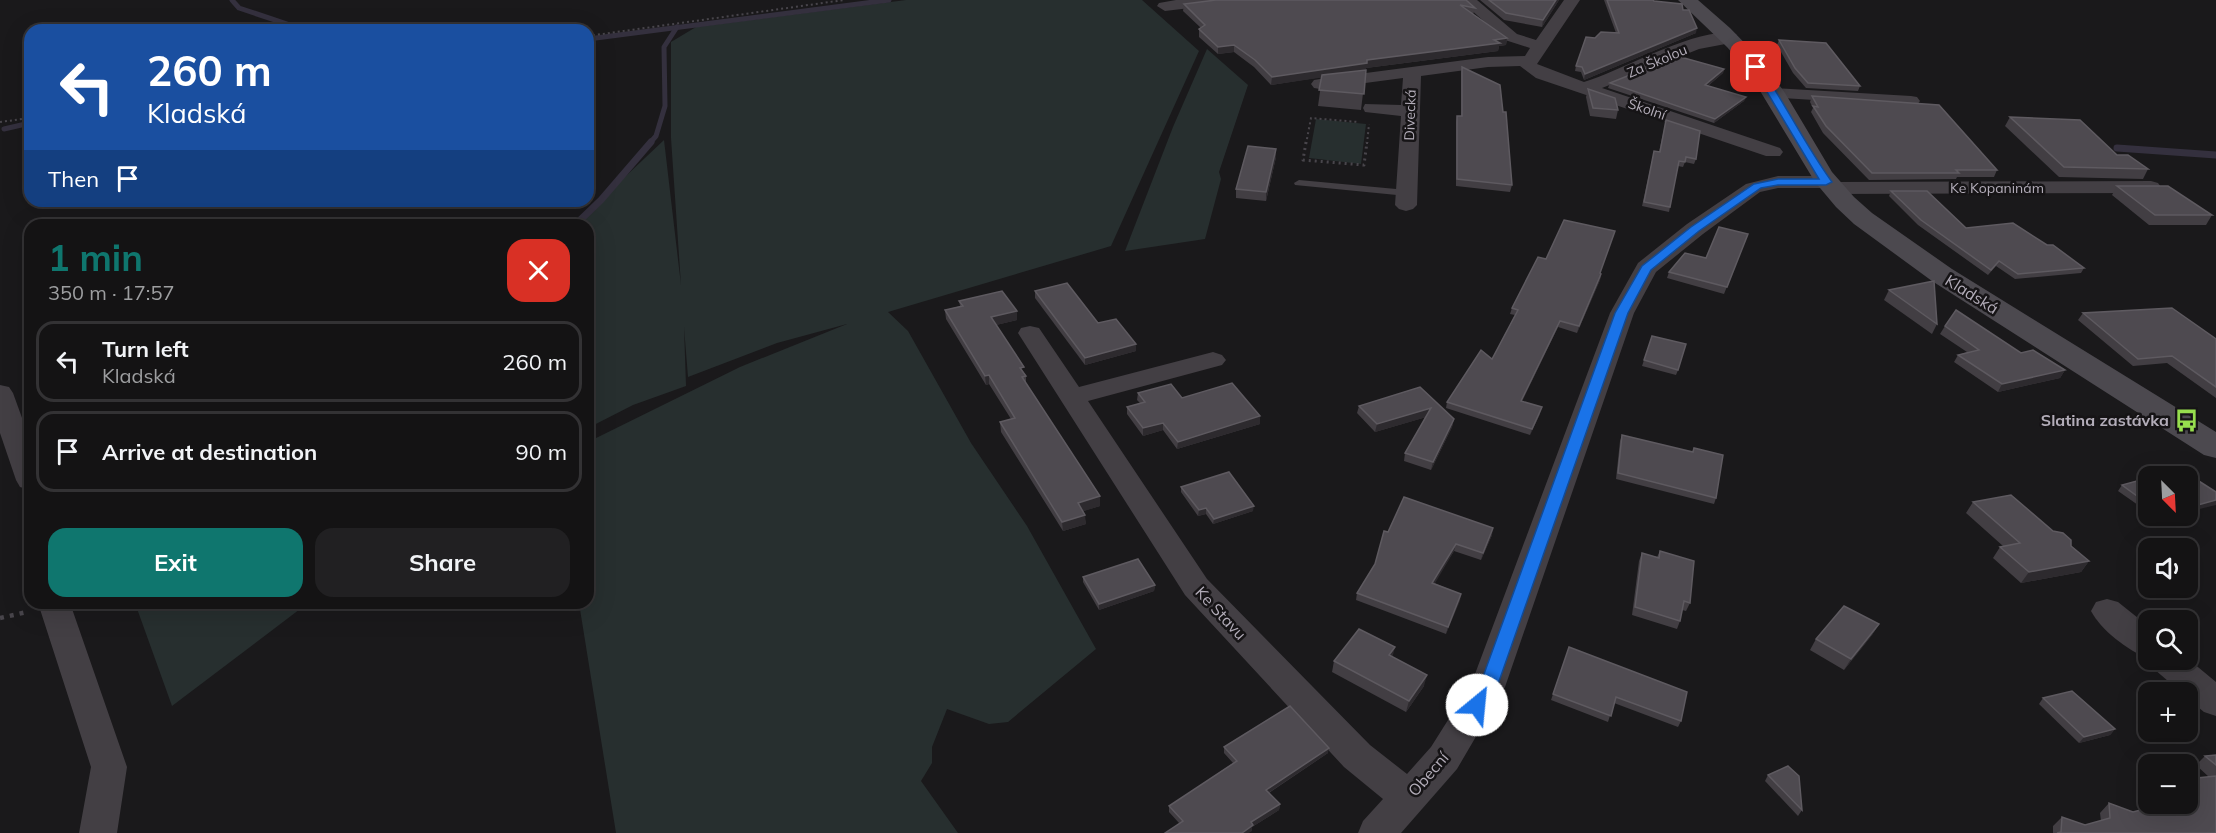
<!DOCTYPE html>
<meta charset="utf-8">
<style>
:root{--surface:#141314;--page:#212022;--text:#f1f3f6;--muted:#9d9ea0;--line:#333234;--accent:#0f766e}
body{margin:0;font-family:Mulish,sans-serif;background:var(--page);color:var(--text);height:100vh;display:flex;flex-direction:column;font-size:22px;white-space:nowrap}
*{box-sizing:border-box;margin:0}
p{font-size:20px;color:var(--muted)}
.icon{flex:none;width:33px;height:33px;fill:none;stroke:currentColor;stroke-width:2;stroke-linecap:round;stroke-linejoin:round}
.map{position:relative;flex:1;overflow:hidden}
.sheet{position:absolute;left:24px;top:219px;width:570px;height:390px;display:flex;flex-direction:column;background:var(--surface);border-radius:18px;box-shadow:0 6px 24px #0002,0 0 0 2px var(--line)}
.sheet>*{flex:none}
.hud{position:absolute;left:24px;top:24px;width:570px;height:183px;border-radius:18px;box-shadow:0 6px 24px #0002,0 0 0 2px var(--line);background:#1a4fa0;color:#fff;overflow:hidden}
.needle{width:39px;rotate:156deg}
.buttons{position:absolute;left:2138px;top:466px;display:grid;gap:12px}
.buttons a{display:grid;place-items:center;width:60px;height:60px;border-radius:12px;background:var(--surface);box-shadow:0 6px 24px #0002,0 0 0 2px var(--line);font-size:30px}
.pin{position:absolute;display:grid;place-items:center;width:51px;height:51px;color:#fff;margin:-26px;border-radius:12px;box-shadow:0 3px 9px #0006}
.me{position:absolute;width:66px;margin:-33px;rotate:28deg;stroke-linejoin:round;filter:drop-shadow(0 0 4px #0008)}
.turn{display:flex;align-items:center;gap:21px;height:126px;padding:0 24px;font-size:27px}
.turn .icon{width:78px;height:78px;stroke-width:2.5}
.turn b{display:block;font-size:42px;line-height:51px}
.then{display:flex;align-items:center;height:57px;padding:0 24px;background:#0003;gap:12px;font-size:22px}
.round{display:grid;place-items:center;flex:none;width:63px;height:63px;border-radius:18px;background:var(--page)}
.headline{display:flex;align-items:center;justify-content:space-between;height:102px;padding:0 24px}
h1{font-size:36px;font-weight:700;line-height:45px;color:var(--accent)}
.primary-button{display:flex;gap:12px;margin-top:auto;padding:12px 24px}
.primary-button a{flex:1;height:69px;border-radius:18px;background:var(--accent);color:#fff;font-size:24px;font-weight:700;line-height:69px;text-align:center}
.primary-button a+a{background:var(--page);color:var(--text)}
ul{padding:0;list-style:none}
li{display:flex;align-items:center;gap:18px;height:81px;margin:0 12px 9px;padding:0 12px;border:3px solid var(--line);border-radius:18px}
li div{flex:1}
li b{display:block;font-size:22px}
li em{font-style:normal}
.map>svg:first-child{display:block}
.green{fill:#272f2f}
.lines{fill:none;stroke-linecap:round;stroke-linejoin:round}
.stream-far1{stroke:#34303e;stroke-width:5}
.stream{stroke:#34303e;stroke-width:7}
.path-far2{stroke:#48454b;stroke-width:2;stroke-dasharray:2 3;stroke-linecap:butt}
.path-far1{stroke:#48454b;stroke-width:3;stroke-dasharray:2 4;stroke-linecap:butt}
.path{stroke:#48454b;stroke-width:4.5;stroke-dasharray:4 6;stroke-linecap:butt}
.service{fill:#433f44;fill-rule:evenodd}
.minor{fill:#433f44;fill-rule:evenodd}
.secondary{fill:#4c494f;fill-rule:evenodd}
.wall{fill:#423e43}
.shaded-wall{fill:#2d2a2e}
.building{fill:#4e4a50;stroke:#5e5a60;stroke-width:1.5}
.route{fill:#1a73e8;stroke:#114b97;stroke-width:1.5}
.labels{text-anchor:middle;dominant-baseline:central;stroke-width:5;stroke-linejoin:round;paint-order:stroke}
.far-street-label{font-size:14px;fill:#b3adb9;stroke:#161416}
.street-label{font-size:16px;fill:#b3adb9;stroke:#161416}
.poi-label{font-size:16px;font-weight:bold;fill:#b3adb9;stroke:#161416;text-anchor:end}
</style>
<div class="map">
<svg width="2216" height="833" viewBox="0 0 2216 833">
<rect width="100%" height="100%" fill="#1a191b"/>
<g class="green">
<polygon points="906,0 1142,0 1199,51 1111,246 888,312 908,331 971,443 1027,526 1096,649 1008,722 989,724 947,709 932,747 932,763 921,781 958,833 616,833 579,603 588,603 588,442 740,367 847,324 777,343 688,377 684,327 686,386 633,405 588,428 588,225 574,225 664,140 681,285 671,138 671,42 696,27"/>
<polygon points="1207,49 1248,85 1219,172 1221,179 1205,239 1125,251 1173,127"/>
<polygon points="1316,119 1366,124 1361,164 1309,158"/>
<polygon points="135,603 308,603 172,706"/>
</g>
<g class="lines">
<g class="stream-far1">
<polyline points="232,0 239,8 305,30"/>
<polyline points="588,39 889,0"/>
<polyline points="4,129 30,123"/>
<polyline points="649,144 656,136 665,106 664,47 677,27"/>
</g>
<g class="stream">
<polyline points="2117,148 2216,155"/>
<polyline points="575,225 601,200 651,142"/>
</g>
<g class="path-far2">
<polyline points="588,36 844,0"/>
<polyline points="0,122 30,118"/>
<polyline points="1306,144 1311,118 1358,122"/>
<polyline points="1367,144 1369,124"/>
</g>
<polyline class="path-far1" points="1306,142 1303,160 1364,165 1367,142"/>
<polyline class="path" points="0,618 27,612"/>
<polygon class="service" points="1299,180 1407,190 1412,193 1407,196 1295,185 1294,183"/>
<g class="minor">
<polygon points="1176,0 1223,0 1215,5 1165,11 1157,6 1159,3"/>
<path d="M1460 0H1477L1517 34 1536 40 1564 0H1580L1537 64 1584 82C1622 71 1699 25 1736 34L1738 38 1736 42 1699 49 1602 88 1780 148 1783 152 1780 156H1766L1536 78 1520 66 1488 67 1421 76 1417 205 1413 209 1406 211 1399 209 1395 205 1401 116 1365 112 1363 108 1365 104 1401 105 1403 78 1320 89 1314 88 1311 84 1314 80 1320 79 1488 57 1525 56 1530 48 1505 40Z"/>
<polygon points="1774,88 1911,96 1917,97 1920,101 1917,105 1911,106 1768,97 1765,93 1768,89"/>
<polygon points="1778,176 1826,176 1833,178 1836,182 2151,181 2158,183 2161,187 2158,191 2151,193 1832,194 1825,192 1822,188 1778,188 1760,192 1703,234 1656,272 1634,313 1505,687 1457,769 1401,833 1358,833 1363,821 1383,799 1344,767 1185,595 1018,333 1021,328 1030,326 1039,328 1079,387 1213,352 1222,355 1226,360 1222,365 1088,401 1207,579 1370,745 1407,774 1431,747 1472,682 1610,313 1638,263 1687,224 1746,184"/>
<polygon points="0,385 9,387 13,393 30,440 30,490 20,487 16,480 0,433"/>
<path d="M2107 599 2118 602 2148 626V658C2128 651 2101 630 2091 611L2096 602Z"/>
<polygon points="38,603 70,603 127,767 117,833 79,833 91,767"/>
<polygon points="2187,658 2216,682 2216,716 2204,712 2187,698 2187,693 2182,693 2154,669 2149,660 2187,660"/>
</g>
<polygon class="secondary" points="1678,0 1698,0 1730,28 1763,62 1785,93 1832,172 1854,197 1872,213 1952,269 2216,432 2216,458 2204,455 1932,281 1854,224 1836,207 1815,182 1748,71 1727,47"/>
</g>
<g class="wall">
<polygon points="1466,0 1475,8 1473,15 1507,38 1506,45 1499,46 1498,51 1366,68 1361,110 1318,106 1322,77 1271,85 1254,67 1234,52 1218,54 1199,37 1199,29 1201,28 1183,11 1184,4"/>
<polygon points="1480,0 1559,0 1542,27 1504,20"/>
<polygon points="1604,0 1653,0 1654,1 1683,10 1696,33 1584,80 1581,72 1575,71 1576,66 1595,38 1616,33"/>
<polygon points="1779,40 1860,86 1858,91 1806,88 1793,73 1777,45"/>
<polygon points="1462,67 1503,112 1512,185 1510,192 1456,186 1456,122 1457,116 1461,116 1461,73"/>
<polygon points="1724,69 1723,73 1708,86 1746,97 1744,101 1714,123 1608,88 1610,83"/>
<polygon points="1588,89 1618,110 1616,119 1590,116 1586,97"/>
<polygon points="1812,96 1997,170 1994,177 1957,177 1956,179 1869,180 1823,133 1811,112 1813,108 1810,102"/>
<polygon points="2010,117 2117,155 2148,169 2143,179 2059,177 2005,126"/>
<polygon points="1666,120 1696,159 1694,164 1685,162 1683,167 1678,166 1669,212 1642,206 1653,156 1654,151 1659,152"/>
<polygon points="1276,157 1266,201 1236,198 1236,189"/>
<polygon points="2117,186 2212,215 2206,225 2149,225 2112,195"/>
<polygon points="1891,191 1966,228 2047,245 2084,268 2081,273 2015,279 1996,266 1988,275 1918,225 1889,196"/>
<polygon points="1748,234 1724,294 1667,278 1669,272 1706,258"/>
<polygon points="1600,273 1601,274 1600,280 1577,333 1558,327 1522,401 1540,414 1530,435 1446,408 1447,402 1492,359 1515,315 1510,314 1512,308"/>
<polygon points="1889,290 1937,324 1932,334 1884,300"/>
<polygon points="1035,291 1136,344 1136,351 1085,365 1035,298"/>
<polygon points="959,301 1017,320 996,325 1026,376 1026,384 1100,506 1083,511 1086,524 1063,531 1001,432 1000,422 1011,419 989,384 986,385 946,319 945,310 960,306"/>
<polygon points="2083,313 2216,339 2216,398 2167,363 2133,366 2078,320"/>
<polygon points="1945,326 2021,353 2065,370 2060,378 1998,392 1954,362 1958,355 1967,352 1940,334"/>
<polygon points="1652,336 1678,370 1676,375 1642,366"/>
<polygon points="1138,393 1182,398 1260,424 1177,449 1163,430 1143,436 1127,414 1127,407 1140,403 1137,400"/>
<polygon points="1359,406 1454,419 1452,427 1431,470 1404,461 1405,453 1426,417 1375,432 1357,413"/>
<polygon points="1622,435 1692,452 1694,448 1716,498 1714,504 1616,479 1620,441"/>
<polygon points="2148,478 2148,512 2118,491 2122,485"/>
<polygon points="1181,487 1253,511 1213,524 1206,514 1198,516 1181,492"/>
<polygon points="1973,502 2071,546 2089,561 2081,572 2021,583 1993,558 2000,547 2003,546 1966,513"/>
<polygon points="2153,516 2174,516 2159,520"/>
<polygon points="1388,532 1492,535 1481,560 1454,551 1434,583 1461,594 1446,634 1356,600 1357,593 1375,564"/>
<polygon points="1660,551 1690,603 1686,611 1682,610 1680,621 1677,629 1632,615 1639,561 1642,553 1657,557"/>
<polygon points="1083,577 1155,585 1154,591 1099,610 1083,582"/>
<polygon points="1879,624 1872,635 1844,670 1810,650 1816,639"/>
<polygon points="1569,647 1681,721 1678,727 1614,703 1608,722 1551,700"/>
<polygon points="1334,661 1424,686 1406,712 1332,672"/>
<polygon points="2043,698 2115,729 2110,735 2079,743 2039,704"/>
<polygon points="1224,747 1328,753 1269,793 1280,804 1279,810 1252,827 1252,831 1179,823 1169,812 1169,806 1233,763 1224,753"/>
<polygon points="2216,755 2216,833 2053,833 2053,826 2062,817 2085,825 2101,821 2100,813 2109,803 2133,812 2187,804 2187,779 2209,777 2196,765 2205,756"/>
<polygon points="1768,775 1802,810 1798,816 1765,781"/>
</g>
<g class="shaded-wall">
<polygon points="1556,0 1559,0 1542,27 1543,20"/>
<polygon points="1697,28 1696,33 1584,80 1585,74"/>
<polygon points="1507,38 1506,45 1499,46 1498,51 1366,68 1366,71 1271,85 1272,77 1367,60"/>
<polygon points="1234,45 1234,52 1218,54 1218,47"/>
<polygon points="1724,69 1723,73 1704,89 1705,85"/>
<polygon points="1746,97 1744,101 1714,123 1715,119"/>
<polygon points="1276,149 1276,157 1266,201 1266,192"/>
<polygon points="1601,274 1600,280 1577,333 1579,326"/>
<polygon points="1017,311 1017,320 992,326 991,317"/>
<polygon points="1560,321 1558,327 1519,408 1521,401"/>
<polygon points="1136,344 1136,351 1085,365 1085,358"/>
<polygon points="2065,370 2060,378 1998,392 2002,384"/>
<polygon points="989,375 989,384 986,385 985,376"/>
<polygon points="1542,407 1540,414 1530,435 1532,429"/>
<polygon points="1431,408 1430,416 1375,432 1377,424"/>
<polygon points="1260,416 1260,424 1177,449 1178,442"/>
<polygon points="1454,419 1452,427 1431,470 1433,462"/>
<polygon points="1163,423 1163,430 1143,436 1143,428"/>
<polygon points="1100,496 1100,506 1078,513 1078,503"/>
<polygon points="2216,500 2216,505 2187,512 2187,508"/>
<polygon points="1254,506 1253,511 1213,524 1214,519"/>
<polygon points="1206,508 1206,514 1198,516 1199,510"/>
<polygon points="1085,515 1086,524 1063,531 1062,522"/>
<polygon points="2162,516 2174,516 2159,520"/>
<polygon points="1493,528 1492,535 1481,560 1483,553"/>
<polygon points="1456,544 1454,551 1431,590 1432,583"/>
<polygon points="2089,561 2081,572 2021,583 2029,572"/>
<polygon points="1155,585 1154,591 1099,610 1099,604"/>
<polygon points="1461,594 1460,601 1446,634 1448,627"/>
<polygon points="1879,624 1872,635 1844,670 1851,659"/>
<polygon points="1395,647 1392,659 1389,655"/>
<polygon points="1427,675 1424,686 1406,712 1409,701"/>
<polygon points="2115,729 2110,735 2079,743 2084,737"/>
<polygon points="1329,748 1328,753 1265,795 1266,790"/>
<polygon points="1280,804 1279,810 1252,827 1252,831 1249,833 1242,833 1251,822"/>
</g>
<g class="building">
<polygon points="1216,0 1466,0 1475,8 1460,5 1507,38 1494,40 1500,43 1367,60 1367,63 1272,77 1255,60 1234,45 1218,47 1199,29 1205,25 1184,4"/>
<polygon points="1489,0 1556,0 1543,20 1506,13"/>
<polygon points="1607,0 1653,0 1654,1 1682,4 1683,10 1689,10 1697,28 1585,74 1582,67 1576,66 1586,37 1595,38 1601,32 1619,33"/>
<polygon points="1779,40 1826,43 1860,86 1808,83 1795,68"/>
<polygon points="1677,56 1724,69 1705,85 1746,97 1715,119 1610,83"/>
<polygon points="1462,67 1500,85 1503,112 1506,112 1512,185 1457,179 1457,116 1462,116"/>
<polygon points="1366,70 1364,94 1319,90 1322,75"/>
<polygon points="1588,89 1615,98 1618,110 1593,108"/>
<polygon points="1812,96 1939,105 1997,170 1956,170 1959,173 1872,173 1826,126 1813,106 1818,107"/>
<polygon points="2010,117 2080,120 2117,155 2128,155 2148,169 2064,167"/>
<polygon points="1666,120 1700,131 1696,159 1686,157 1685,162 1679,161 1670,207 1644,202 1654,151 1660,152"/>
<polygon points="1248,146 1276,149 1266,192 1236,189"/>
<polygon points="2117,186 2168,186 2212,215 2155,215"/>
<polygon points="1891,191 1927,191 1966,228 2013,223 2047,245 2053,245 2084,268 2018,274 1999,261 1991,270 1921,220"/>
<polygon points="1564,220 1615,231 1600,273 1601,274 1579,326 1560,321 1521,401 1542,407 1532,429 1447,402 1481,350 1492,359 1518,310 1512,308 1538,257 1546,259"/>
<polygon points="1719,227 1748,234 1727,287 1669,272 1685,253 1706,258"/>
<polygon points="1934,281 1937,324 1889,290"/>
<polygon points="1067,283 1098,323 1116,319 1136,344 1085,358 1035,291"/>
<polygon points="1002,291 1017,311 991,317 1024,367 1020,368 1026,376 1022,377 1100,496 1078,503 1085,515 1062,522 1000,422 1015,418 989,375 985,376 945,310 963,306 959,301"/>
<polygon points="2172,308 2216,339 2216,387 2172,356 2138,359 2083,313"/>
<polygon points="1956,310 2021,353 2033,350 2065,370 2002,384 1958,355 1979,350 1945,326"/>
<polygon points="1652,336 1686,344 1678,370 1644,360"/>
<polygon points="1232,383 1260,416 1178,442 1163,423 1143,428 1127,407 1145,402 1138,393 1171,384 1182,398"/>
<polygon points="1420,387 1454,419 1433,462 1405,453 1431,408 1377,424 1359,406"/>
<polygon points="1622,435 1693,452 1694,448 1723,455 1716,498 1618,473"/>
<polygon points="2180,469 2216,492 2216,500 2187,508 2187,477 2152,477"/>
<polygon points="1229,472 1254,506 1214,519 1206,508 1199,510 1181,487"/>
<polygon points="2148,478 2148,504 2122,485"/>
<polygon points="2011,495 2053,531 2063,533 2071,540 2071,546 2089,561 2029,572 2000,547 2020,543 1973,502"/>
<polygon points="1404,497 1493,528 1483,553 1456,544 1432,583 1461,594 1448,627 1357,593 1375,564 1384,531 1388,532"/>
<polygon points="1660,551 1694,561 1690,603 1684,601 1680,621 1635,607 1642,553 1659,558"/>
<polygon points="1138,559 1155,585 1099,604 1083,577"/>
<polygon points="1844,606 1879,624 1851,659 1816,639"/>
<polygon points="1359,629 1395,647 1389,655 1427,675 1409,701 1334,661"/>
<polygon points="1569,647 1687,692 1681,721 1616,697 1611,716 1553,694"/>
<polygon points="2072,691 2115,729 2084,737 2043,698"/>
<polygon points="1290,706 1329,748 1266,790 1280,804 1251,822 1253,825 1242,833 1165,833 1183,821 1169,806 1237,761 1224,747"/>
<polygon points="2216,755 2216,765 2205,756"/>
<polygon points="1788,766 1799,776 1802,810 1768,775"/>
<polygon points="2216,776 2216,833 2057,833 2061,832 2062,817 2085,825 2110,818 2109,803 2133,812 2163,804 2187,804 2187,798 2190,797 2187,794 2187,779"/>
</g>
<path class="route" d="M1753 65H1759C1785 103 1805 145 1832 182L1826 185H1778L1761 188 1699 231 1651 270 1628 313 1497 687 1484 710 1477 712 1471 710 1469 705 1480 685 1615 313 1642 266 1691 227 1754 184 1778 179H1819L1752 67Z"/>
<defs>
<symbol id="bus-bare" viewBox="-9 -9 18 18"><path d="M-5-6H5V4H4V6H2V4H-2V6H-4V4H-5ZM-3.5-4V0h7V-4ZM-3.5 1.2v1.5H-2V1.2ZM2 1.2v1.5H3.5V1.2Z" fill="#97de4e" stroke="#161416" stroke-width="2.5" paint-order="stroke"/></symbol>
</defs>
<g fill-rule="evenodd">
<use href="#bus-bare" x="2170" y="404" width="33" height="33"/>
</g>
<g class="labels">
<g class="far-street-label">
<text transform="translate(1657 61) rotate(-23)">Za Školou</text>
<text transform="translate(1647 109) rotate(19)">Školní</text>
<text transform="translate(1410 115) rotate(-88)">Divecká</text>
<text x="1997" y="188">Ke Kopaninám</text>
</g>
<g class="street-label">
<text transform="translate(1972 294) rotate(32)">Kladská</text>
<text transform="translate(1221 613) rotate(47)">Ke Stavu</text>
<text transform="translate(1428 774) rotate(-49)">Obecní</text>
</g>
<g class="poi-label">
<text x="2169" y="420">Slatina zastávka</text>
</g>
</g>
</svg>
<div class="buttons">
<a><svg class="needle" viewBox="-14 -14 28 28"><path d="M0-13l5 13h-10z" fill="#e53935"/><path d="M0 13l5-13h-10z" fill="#9d9ea0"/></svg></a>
<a><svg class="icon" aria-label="sound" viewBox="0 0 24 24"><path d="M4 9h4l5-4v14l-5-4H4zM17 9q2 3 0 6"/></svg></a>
<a><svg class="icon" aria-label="search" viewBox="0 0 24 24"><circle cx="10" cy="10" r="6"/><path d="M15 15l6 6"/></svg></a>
<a>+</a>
<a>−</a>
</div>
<div class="pin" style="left:1756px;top:67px;background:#d93025"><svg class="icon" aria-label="arrive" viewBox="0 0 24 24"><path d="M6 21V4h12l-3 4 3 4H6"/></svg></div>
<svg class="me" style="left:1477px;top:705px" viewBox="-20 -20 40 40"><circle r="19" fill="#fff"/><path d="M0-13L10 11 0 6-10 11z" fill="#1a73e8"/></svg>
<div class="hud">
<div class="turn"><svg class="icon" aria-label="left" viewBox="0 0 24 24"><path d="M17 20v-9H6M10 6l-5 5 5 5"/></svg><div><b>260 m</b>Kladská</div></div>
<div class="then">Then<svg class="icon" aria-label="arrive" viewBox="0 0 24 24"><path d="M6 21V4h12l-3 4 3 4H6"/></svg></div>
</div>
<section class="sheet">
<div class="headline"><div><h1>1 min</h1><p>350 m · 17:57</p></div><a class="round" style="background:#d93025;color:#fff"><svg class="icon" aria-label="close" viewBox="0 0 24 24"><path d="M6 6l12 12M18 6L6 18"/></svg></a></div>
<ul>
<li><svg class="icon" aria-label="left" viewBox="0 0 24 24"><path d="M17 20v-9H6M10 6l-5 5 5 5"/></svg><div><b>Turn left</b><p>Kladská</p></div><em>260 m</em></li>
<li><svg class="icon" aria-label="arrive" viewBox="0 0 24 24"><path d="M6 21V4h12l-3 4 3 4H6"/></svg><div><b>Arrive at destination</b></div><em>90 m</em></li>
</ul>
<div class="primary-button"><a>Exit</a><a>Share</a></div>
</section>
</div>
